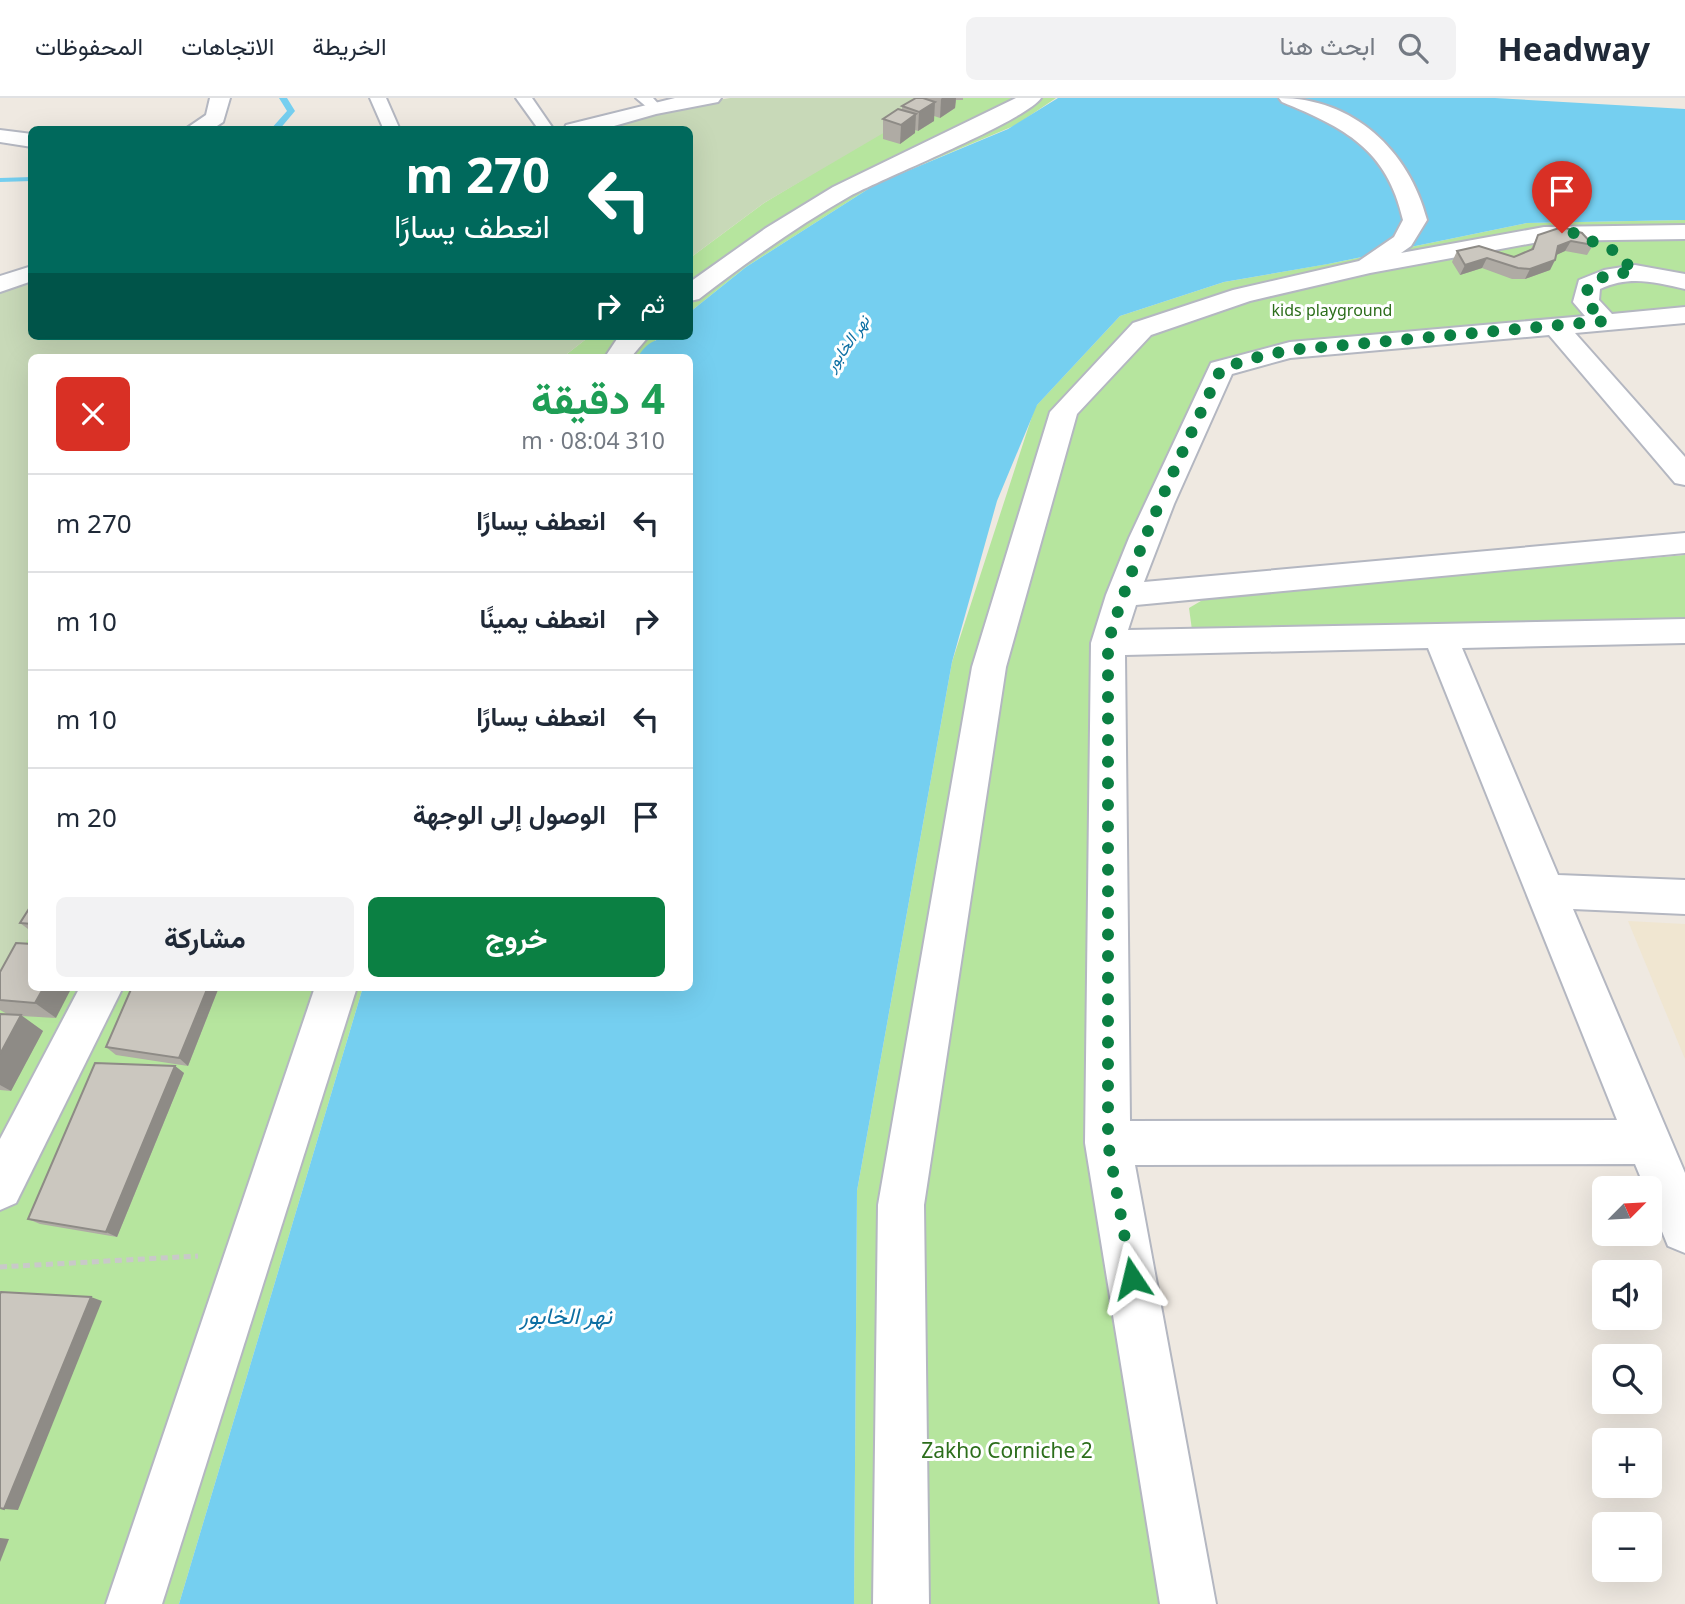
<!DOCTYPE html>
<html lang="ar">
<meta charset="utf-8">
<style>
:root{--surface:#fff;--page:#f2f2f3;--text:#1f2937;--muted:#747a83;--line:#e0e1e3;--accent:#0b8043}
body{margin:0;font-family:"Noto Sans",Vazirmatn,sans-serif;background:var(--page);color:var(--text);direction:rtl;height:100vh;display:flex;flex-direction:column;font-size:26px;white-space:nowrap}
*{box-sizing:border-box;margin:0}
p{font-size:23px;color:var(--muted)}
.icon{flex:none;width:38px;height:38px;fill:none;stroke:currentColor;stroke-width:2;stroke-linecap:round;stroke-linejoin:round}
.map{position:relative;flex:1;overflow:hidden;direction:ltr}
.panel{position:absolute;left:28px;top:256px;width:665px;height:637px;display:flex;flex-direction:column;background:var(--surface);border-radius:10px;box-shadow:0 7px 28px #0002;direction:rtl}
.panel>*{flex:none}
.guide{position:absolute;left:28px;top:28px;width:665px;height:214px;border-radius:10px;box-shadow:0 7px 28px #0002;direction:rtl;background:#00695c;color:#fff;overflow:hidden}
.needle{width:46px;rotate:66deg}
.tools{position:absolute;left:1592px;top:1078px;display:grid;gap:14px}
.tools a{display:grid;place-items:center;width:70px;height:70px;border-radius:10px;background:var(--surface);box-shadow:0 7px 28px #0002;font-size:35px}
.pin{position:absolute;display:grid;place-items:center;width:60px;height:60px;color:#fff;margin:-72px -30px;border-radius:50% 50% 50% 0;rotate:-45deg;box-shadow:0 0 7px #0007}
.pin .icon{rotate:45deg}
.me{position:absolute;width:77px;margin:-38px;rotate:350deg;stroke-linejoin:round;filter:drop-shadow(0 0 5px #0008)}
.turn{display:flex;align-items:center;gap:24px;height:147px;padding:0 28px;font-size:32px}
.turn .icon{width:91px;height:91px;stroke-width:2.5}
.turn b{display:block;font-size:49px;line-height:60px}
.then{display:flex;align-items:center;height:66px;padding:0 28px;background:#0003;gap:14px;font-size:26px}
.round{display:grid;place-items:center;flex:none;width:74px;height:74px;border-radius:10px;background:var(--page)}
.summary{display:flex;align-items:center;justify-content:space-between;height:119px;padding:0 28px}
h1{font-size:42px;font-weight:700;line-height:52px;color:#1e9e55}
.cta{display:flex;gap:14px;margin-top:auto;padding:14px 28px}
.cta a{flex:1;height:80px;border-radius:10px;background:var(--accent);color:#fff;font-size:28px;font-weight:700;line-height:80px;text-align:center}
.cta a+a{background:var(--page);color:var(--text)}
ul{padding:0;list-style:none}
li{display:flex;align-items:center;gap:21px;height:98px;padding:0 28px;border-top:2px solid var(--line)}
li div{flex:1}
li b{display:block;font-size:26px}
li em{font-style:normal}
header{display:flex;align-items:center;gap:42px;box-sizing:border-box;height:98px;padding:0 35px;background:var(--surface);border-bottom:2px solid var(--line)}
header strong{font-size:33px}
nav{display:flex;gap:38px;margin-inline-start:auto;font-size:24px}
.search{width:490px;height:63px;background:var(--page);display:flex;align-items:center;gap:18px;box-sizing:border-box;padding:0 24px;border-radius:10px;color:var(--muted);font-size:26px}
.map>svg:first-child{display:block}
.education{fill:#f0e6d1}
.green{fill:#b6e59e}
.cemetery{fill:#c8d9b8}
.water{fill:#75cff0}
.lines{fill:none;stroke-linecap:round;stroke-linejoin:round}
.stream{fill:#75cff0;fill-rule:evenodd}
.lane-casing{stroke:#b4b7c1;stroke-width:4}
.street-casing{stroke:#b4b7c1;stroke-width:4}
.path{stroke:#c9c9c9;stroke-width:5;stroke-dasharray:7 4.5;stroke-linecap:butt}
.lane{fill:#fff;fill-rule:evenodd}
.street{fill:#fff;fill-rule:evenodd}
.wall{fill:#afaba4}
.shaded-wall{fill:#8e8b86}
.building{fill:#cbc7bf;stroke:#8e8b86;stroke-width:2}
.route{stroke:#0b8043;stroke-width:12;stroke-dasharray:0 21.6}
.labels{text-anchor:middle;dominant-baseline:central;stroke-width:6;stroke-linejoin:round;paint-order:stroke}
.far-park-label{font-size:16px;fill:#2c6e1b;stroke:#fff}
.far-water-label{font-size:16px;font-style:italic;fill:#0d6fa3;stroke:#fff}
.near-park-label{font-size:21px;fill:#2c6e1b;stroke:#fff}
.near-water-label{font-size:23px;font-style:italic;fill:#0d6fa3;stroke:#fff}
</style>
<header>
<strong>Headway</strong>
<div class="search"><svg class="icon" aria-label="search" viewBox="0 0 24 24"><circle cx="10" cy="10" r="6"/><path d="M15 15l6 6"/></svg>ابحث هنا</div>
<nav><a>الخريطة</a><a>الاتجاهات</a><a>المحفوظات</a></nav>
</header>
<div class="map">
<svg width="1685" height="1506" viewBox="0 0 1685 1506">
<rect width="100%" height="100%" fill="#efe9e1"/>
<polygon class="education" points="1628,823 1685,826 1685,961"/>
<g class="green">
<polygon points="938,0 1056,0 1016,27 876,86 746,169 690,214 690,160 764,105"/>
<polygon points="1685,122 1685,217 1290,252 1221,272 1122,497 1108,1045 1188,1506 854,1506 857,1093 952,564 1035,309 1120,218 1224,184 1333,165 1527,125"/>
<polygon points="590,238 660,238 638,259 563,259"/>
<polygon points="1685,457 1685,526 1192,532 1189,510 1206,500"/>
<polygon points="31,834 32,889 363,889 179,1506 0,1506 0,890"/>
</g>
<g class="cemetery">
<polygon points="730,0 938,0 938,3 764,105 690,160 690,32 590,32 642,14"/>
<polygon points="31,176 32,238 590,238 563,259 32,259 32,834 0,890 0,188"/>
</g>
<path class="water" d="M1058 0H1495L1685 11V122L1527 125 1328 166 1224 184 1120 218 1037 307 997 403 952 564 857 1093 854 1506H179L363 889H690V259H638C650 238 668 238 690 238V214L746 169 876 86 1008 31Z"/>
<g class="lines">
<g class="stream">
<polygon points="279,0 287,0 295,13 279,32 270,32 287,13"/>
<polygon points="32,79 32,83 0,84 0,80"/>
</g>
<defs>
<g id="lane">
<polygon points="370,0 386,0 400,32 384,32"/>
<polygon points="516,0 532,0 554,32 539,32"/>
<polygon points="636,0 653,0 662,10 654,15"/>
</g>
<g id="street">
<polygon points="210,0 230,0 223,24 211,32 184,32 206,17"/>
<polygon points="675,0 721,0 718,4 656,16 600,32 564,32 566,27"/>
<path d="M1016 0H1041C1025 23 885 79 850 98 797 128 747 164 699 201L690 203V184L766 130 833 89Z"/>
<path d="M1279 0C1353 0 1409 52 1427 122L1411 148 1401 155 1544 129 1685 127V141L1544 143 1370 175 1250 203 1151 237 1077 316 1006 569 924 1107 929 1506H873L878 1107 972 569 1050 314 1133 225 1233 192 1359 163 1394 139 1403 122C1387 51 1345 30 1282 4Z"/>
<polygon points="0,32 32,36 32,49 0,44"/>
<path d="M1635 167 1685 176V191C1655 184 1629 177 1600 191L1599 202 1612 216 1685 209V225L1575 235 1685 359V387L1675 385 1549 237 1290 260 1232 276 1174 406 1144 484 1685 435V455L1136 507 1128 532 1685 521V545L1462 550 1558 777 1685 782V816L1573 811 1685 1075V1155L1668 1148 1650 1104V1090H1645L1635 1066 1135 1067 1216 1506H1160L1085 1045 1091 545 1106 497 1129 440 1211 265 1290 244 1585 218 1573 204 1579 182 1604 172ZM1428 550 1617 1022 1130 1023 1125 557Z"/>
<polygon points="32,168 32,183 0,194 0,178"/>
<polygon points="619,238 649,238 631,259 605,259"/>
<polygon points="80,889 123,889 16,1105 0,1112 0,1041"/>
<polygon points="315,889 357,889 162,1506 106,1506"/>
</g>
</defs>
<use href="#lane" class="lane-casing"/>
<use href="#street" class="street-casing"/>
<polyline class="path" points="0,1169 198,1158"/>
<use href="#lane" class="lane"/>
<use href="#street" class="street"/>
</g>
<g class="wall">
<polygon points="916,0 963,0 963,2 956,2 955,10 940,20 934,18 934,23 918,33 915,32 915,35 900,46 883,41 883,21 902,12 902,8"/>
<polygon points="1538,137 1593,147 1587,157 1565,153 1556,157 1555,162 1550,172 1525,181 1512,181 1482,170 1460,177 1452,164 1457,153 1514,159 1531,151"/>
<polygon points="32,806 32,834 20,825"/>
<polygon points="0,874 56,920 21,918 43,933 11,993 0,992 0,916 7,916 0,912"/>
<polygon points="132,889 219,889 188,968 116,957 106,949"/>
<polygon points="175,968 184,975 117,1139 40,1126 28,1121"/>
</g>
<g class="shaded-wall">
<polygon points="942,0 956,0 955,10 940,20 941,1"/>
<polygon points="935,4 934,23 918,33 919,14"/>
<polygon points="916,16 915,35 900,46 901,27"/>
<polygon points="1571,143 1565,153 1552,159 1558,148"/>
<polygon points="1487,160 1482,170 1460,177 1465,167"/>
<polygon points="1555,162 1550,172 1525,181 1530,171"/>
<polygon points="44,889 72,889 56,920 35,905"/>
<polygon points="208,889 219,889 188,968 179,960"/>
<polygon points="21,917 43,933 11,993 0,987 0,956"/>
<polygon points="175,968 184,975 117,1139 106,1134"/>
<polygon points="91,1199 102,1203 18,1412 4,1411"/>
<polygon points="0,1440 9,1441 0,1464"/>
</g>
<g class="building">
<polygon points="916,0 923,0 935,4 919,14 902,8"/>
<polygon points="898,11 916,16 901,27 883,21"/>
<polygon points="1562,129 1582,135 1593,147 1571,143 1558,148 1555,162 1530,171 1518,170 1487,160 1465,167 1457,153 1479,148 1514,159 1533,151 1538,137"/>
<polygon points="32,806 32,826 20,825"/>
<polygon points="16,845 32,846 32,889 44,889 35,905 0,902 0,874"/>
<polygon points="132,889 208,889 179,960 106,949"/>
<polygon points="0,916 21,917 0,956"/>
<polygon points="95,965 175,968 106,1134 28,1121"/>
<polygon points="1,1194 91,1199 4,1411 0,1410 0,1196"/>
</g>
<g class="lines">
<path class="route" d="M1132 1180 1108 1045V545C1136 450 1179 361 1221 271L1249 261 1290 252 1605 223 1586 204 1588 187 1611 175H1634L1618 154 1598 147 1580 135H1562"/>
</g>
<g class="labels">
<g class="far-park-label">
<text x="1332" y="212">kids playground</text>
</g>
<g class="far-water-label">
<text transform="translate(847 245) rotate(-55)">نهر الخابور</text>
</g>
<g class="near-park-label">
<text x="1007" y="1352">Zakho Corniche 2</text>
</g>
<g class="near-water-label">
<text x="566" y="1217">نهر الخابور</text>
</g>
</g>
</svg>
<div class="tools">
<a><svg class="needle" viewBox="-14 -14 28 28"><path d="M0-13l5 13h-10z" fill="#e53935"/><path d="M0 13l5-13h-10z" fill="#747a83"/></svg></a>
<a><svg class="icon" aria-label="sound" viewBox="0 0 24 24"><path d="M4 9h4l5-4v14l-5-4H4zM17 9q2 3 0 6"/></svg></a>
<a><svg class="icon" aria-label="search" viewBox="0 0 24 24"><circle cx="10" cy="10" r="6"/><path d="M15 15l6 6"/></svg></a>
<a>+</a>
<a>−</a>
</div>
<div class="pin" style="left:1562px;top:135px;background:#d93025"><svg class="icon" aria-label="arrive" viewBox="0 0 24 24"><path d="M6 21V4h12l-3 4 3 4H6"/></svg></div>
<svg class="me" style="left:1132px;top:1180px" viewBox="-20 -20 40 40"><path d="M0-17L14 15 0 8-14 15z" fill="#0b8043" stroke="#fff" stroke-width="4"/></svg>
<div class="guide">
<div class="turn"><svg class="icon" aria-label="left" viewBox="0 0 24 24"><path d="M17 20v-9H6M10 6l-5 5 5 5"/></svg><div><b>270 m</b>انعطف يسارًا</div></div>
<div class="then">ثم<svg class="icon" aria-label="right" viewBox="0 0 24 24"><path d="M7 20v-9h11M14 6l5 5-5 5"/></svg></div>
</div>
<section class="panel">
<div class="summary"><div><h1>4 دقيقة</h1><p>310 m · 08:04</p></div><a class="round" style="background:#d93025;color:#fff"><svg class="icon" aria-label="close" viewBox="0 0 24 24"><path d="M6 6l12 12M18 6L6 18"/></svg></a></div>
<ul>
<li><svg class="icon" aria-label="left" viewBox="0 0 24 24"><path d="M17 20v-9H6M10 6l-5 5 5 5"/></svg><div><b>انعطف يسارًا</b></div><em>270 m</em></li>
<li><svg class="icon" aria-label="right" viewBox="0 0 24 24"><path d="M7 20v-9h11M14 6l5 5-5 5"/></svg><div><b>انعطف يمينًا</b></div><em>10 m</em></li>
<li><svg class="icon" aria-label="left" viewBox="0 0 24 24"><path d="M17 20v-9H6M10 6l-5 5 5 5"/></svg><div><b>انعطف يسارًا</b></div><em>10 m</em></li>
<li><svg class="icon" aria-label="arrive" viewBox="0 0 24 24"><path d="M6 21V4h12l-3 4 3 4H6"/></svg><div><b>الوصول إلى الوجهة</b></div><em>20 m</em></li>
</ul>
<div class="cta"><a>خروج</a><a>مشاركة</a></div>
</section>
</div>
